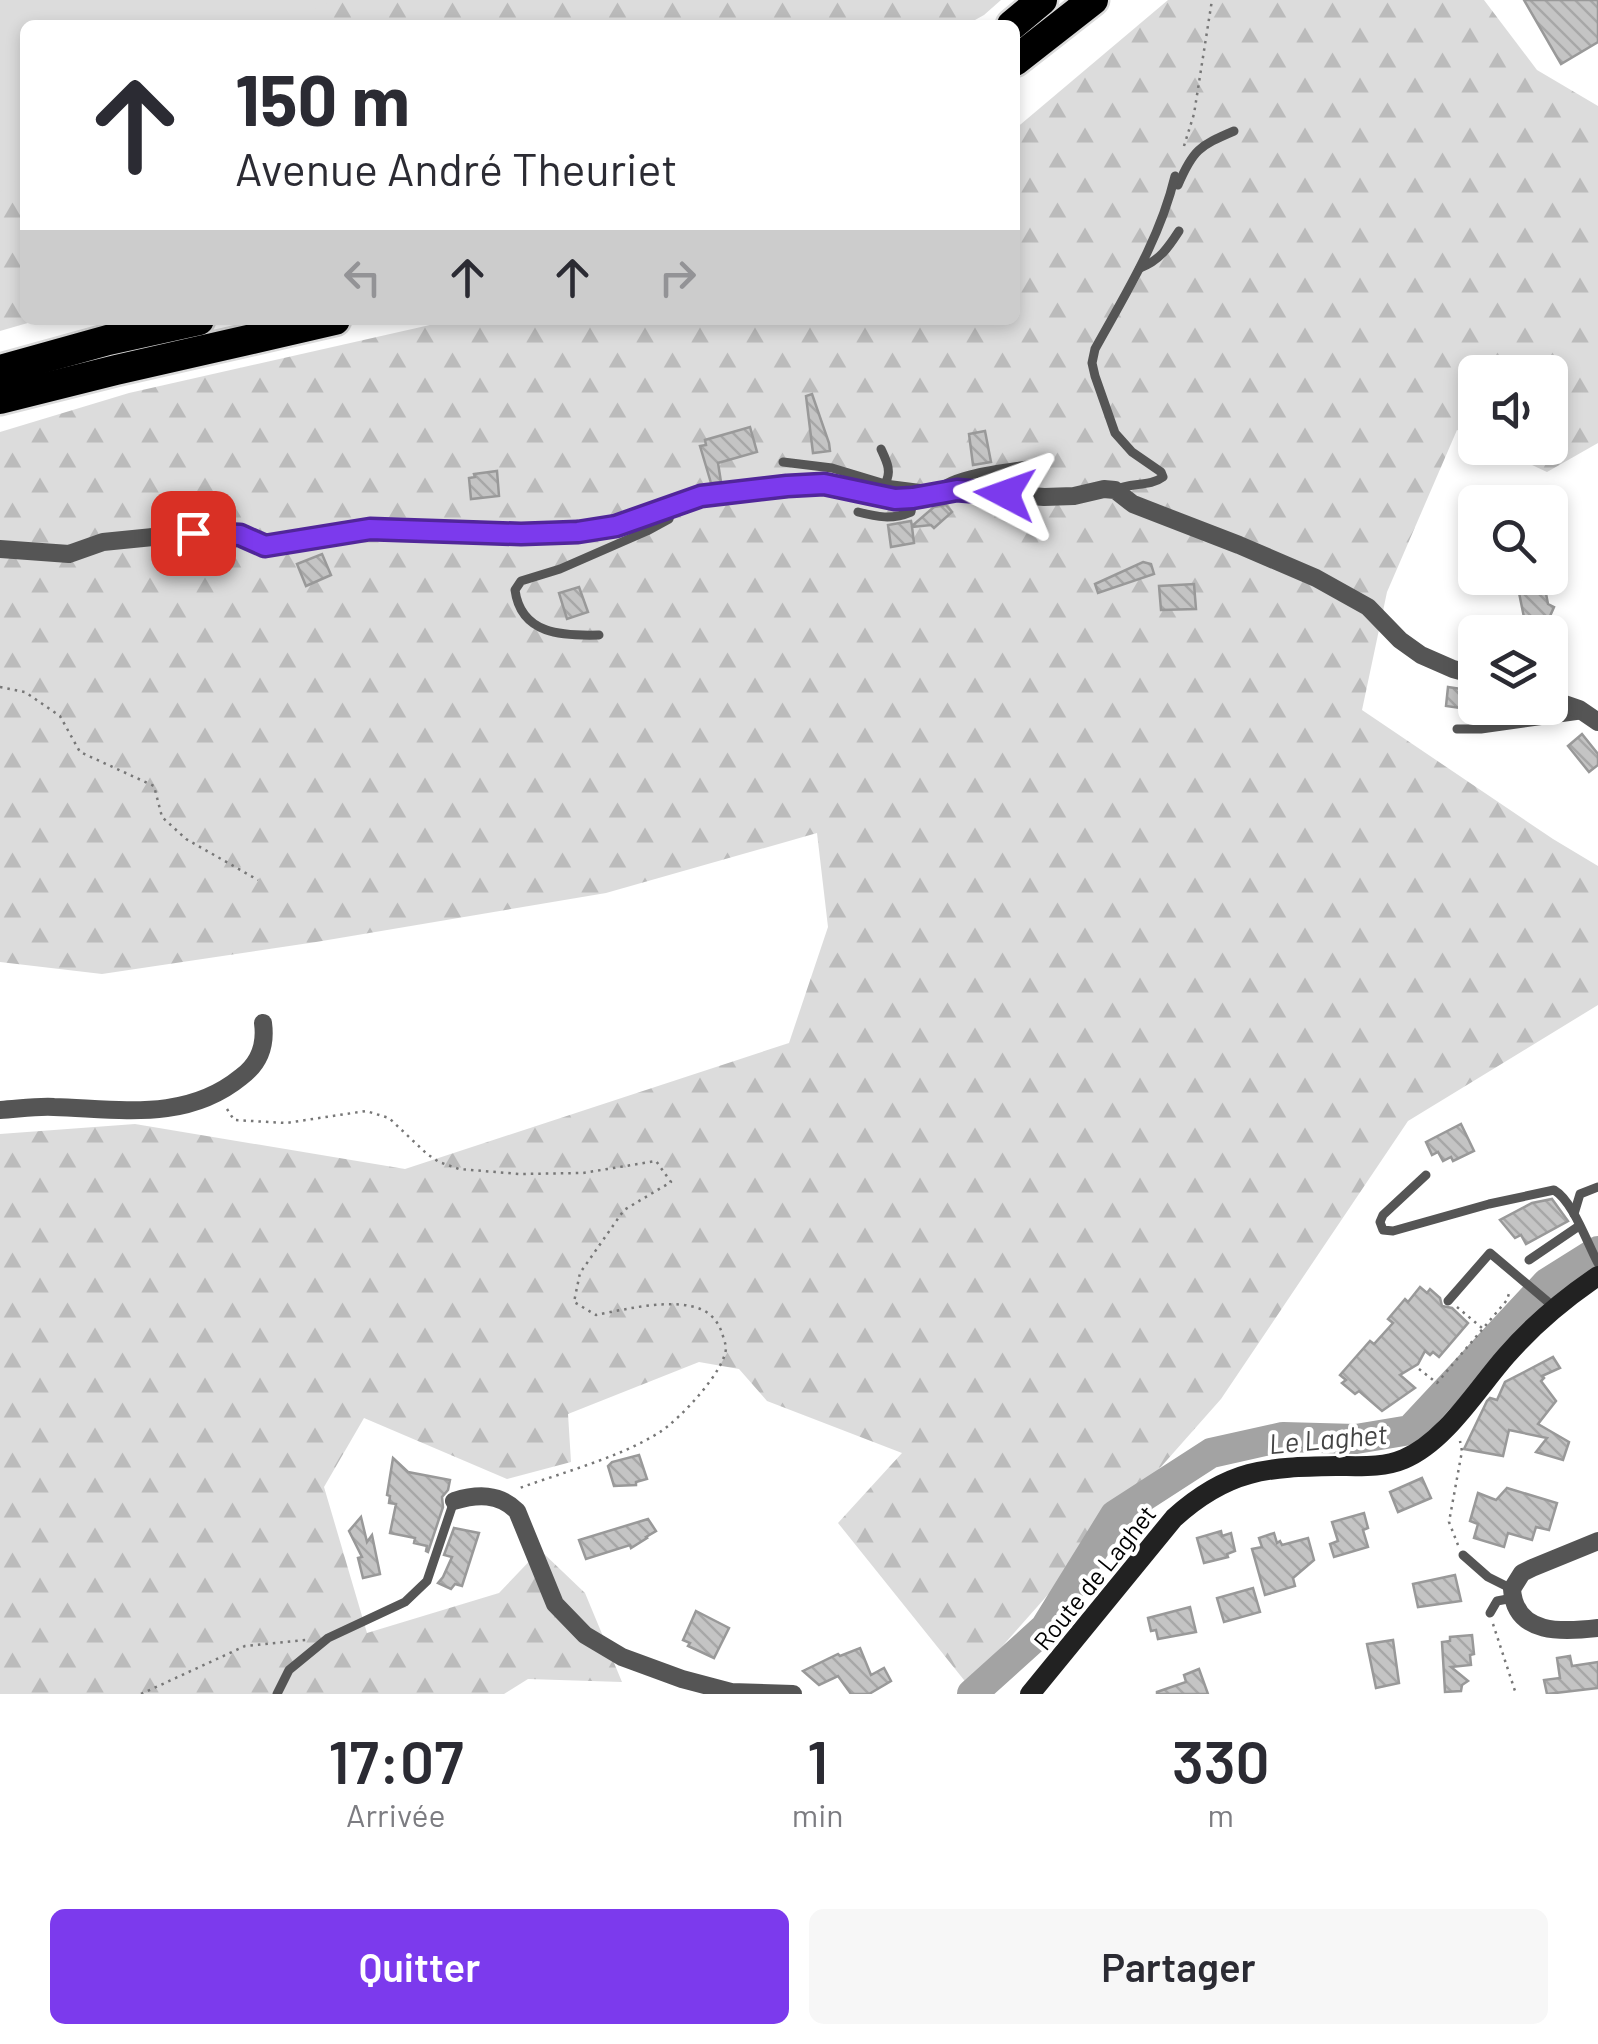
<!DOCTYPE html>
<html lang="fr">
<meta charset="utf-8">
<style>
:root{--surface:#fff;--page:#f7f7f7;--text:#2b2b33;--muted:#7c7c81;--accent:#7c3aed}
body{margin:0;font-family:Barlow,sans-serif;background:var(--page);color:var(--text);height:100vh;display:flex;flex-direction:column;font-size:38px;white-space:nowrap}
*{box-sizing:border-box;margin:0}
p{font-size:32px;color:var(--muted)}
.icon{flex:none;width:55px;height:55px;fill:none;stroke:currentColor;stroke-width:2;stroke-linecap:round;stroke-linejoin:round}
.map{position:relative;height:1694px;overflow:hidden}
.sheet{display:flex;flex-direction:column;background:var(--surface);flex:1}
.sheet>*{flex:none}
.banner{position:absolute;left:20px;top:20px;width:1000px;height:305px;border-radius:15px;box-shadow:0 5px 15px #0003;background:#fff;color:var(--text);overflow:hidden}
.tools{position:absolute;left:1458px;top:355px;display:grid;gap:20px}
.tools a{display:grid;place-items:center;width:110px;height:110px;border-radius:15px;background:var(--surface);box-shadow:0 5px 15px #0003;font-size:50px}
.pin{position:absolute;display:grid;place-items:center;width:85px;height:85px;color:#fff;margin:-42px;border-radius:20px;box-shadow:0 5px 15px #0006}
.me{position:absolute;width:110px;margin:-55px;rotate:274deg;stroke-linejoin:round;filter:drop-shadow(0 0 8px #0008)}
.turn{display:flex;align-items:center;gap:35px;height:210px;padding:0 50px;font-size:45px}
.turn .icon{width:130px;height:130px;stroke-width:2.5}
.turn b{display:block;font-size:70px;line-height:85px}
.lanes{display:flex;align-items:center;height:95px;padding:0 50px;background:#0003;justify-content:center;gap:50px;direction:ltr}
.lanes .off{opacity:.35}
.eta{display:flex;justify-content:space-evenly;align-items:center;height:170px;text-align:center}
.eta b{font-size:60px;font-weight:600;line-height:70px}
.button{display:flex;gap:20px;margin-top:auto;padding:20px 50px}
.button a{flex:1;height:115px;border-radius:15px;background:var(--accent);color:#fff;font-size:40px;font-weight:600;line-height:115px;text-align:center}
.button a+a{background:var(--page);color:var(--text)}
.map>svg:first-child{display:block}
.forest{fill:url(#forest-firs)}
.park{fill:#dcdcdc}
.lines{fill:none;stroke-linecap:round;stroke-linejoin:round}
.river{stroke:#a3a3a3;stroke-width:30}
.building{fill:url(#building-back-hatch);stroke:#999;stroke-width:2.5}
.highway-casing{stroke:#dbdbdb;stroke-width:35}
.path{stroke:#777;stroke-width:2.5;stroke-dasharray:2.5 5;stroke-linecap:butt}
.lane{stroke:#555;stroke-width:9}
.street{stroke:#555;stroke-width:18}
.secondary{stroke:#222;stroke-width:20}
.highway{stroke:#000;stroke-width:30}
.route-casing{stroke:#51269a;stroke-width:25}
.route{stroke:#7c3aed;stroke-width:18}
.labels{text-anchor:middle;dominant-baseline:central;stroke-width:8;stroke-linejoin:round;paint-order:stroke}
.street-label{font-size:25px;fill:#000;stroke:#fff}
.water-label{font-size:28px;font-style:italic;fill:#444;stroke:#fff}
</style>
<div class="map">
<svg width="1598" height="1694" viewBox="0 0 1598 1694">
<defs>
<pattern id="forest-firs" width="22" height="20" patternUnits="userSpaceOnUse" patternTransform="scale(2.5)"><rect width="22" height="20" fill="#dcdcdc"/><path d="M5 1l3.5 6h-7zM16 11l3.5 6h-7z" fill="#bbb"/></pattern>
<pattern id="building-back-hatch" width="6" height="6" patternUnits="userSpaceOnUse" patternTransform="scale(2.5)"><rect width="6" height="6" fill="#c4c4c4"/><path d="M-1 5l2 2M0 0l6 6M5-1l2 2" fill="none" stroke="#a7a7a7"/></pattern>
</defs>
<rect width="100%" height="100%" fill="#fff"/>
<g class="forest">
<polygon points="0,0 1001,0 984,15 966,25 25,25 25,320 38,320 0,331"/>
<polygon points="1168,0 1484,0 1537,70 1598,106 1598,443 1547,472 1496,448 1550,448 1550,372 1475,372 1475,437 1457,430 1387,592 1362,710 1553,839 1598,866 1598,1005 1408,1121 1221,1399 968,1685 838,1523 902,1453 767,1401 739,1369 699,1362 568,1414 571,1462 507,1479 364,1418 324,1487 367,1633 499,1593 540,1550 585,1593 622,1682 528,1679 504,1694 0,1694 0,1134 135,1124 405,1169 789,1043 828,927 817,833 606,893 316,942 102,974 0,962 0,432 129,393 452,320 1015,320 1015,129"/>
</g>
<polygon class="park" points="0,0 332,0 286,25 25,25 25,175 0,192"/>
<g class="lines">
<polyline class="river" points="972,1694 1045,1628 1115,1515 1211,1453 1283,1437 1356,1439 1410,1430 1547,1283 1598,1251"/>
</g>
<g class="building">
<polygon points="1524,0 1598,0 1598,42 1561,64"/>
<polygon points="812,394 829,443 830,451 813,453 806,396"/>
<polygon points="750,427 757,452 718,463 721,482 711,483 700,446 706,445 705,440"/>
<polygon points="985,431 991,462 973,465 969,434"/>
<polygon points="497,471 499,496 471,499 469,478 475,477 474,474"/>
<polygon points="946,505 952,512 934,528 931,525 912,527 914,543 891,547 888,525 911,521 912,526 934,507"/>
<polygon points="322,554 331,575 306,586 297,564"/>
<polygon points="1143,562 1151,564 1154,574 1098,593 1095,584"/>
<polygon points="1516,578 1543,578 1548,604 1554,607 1543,632 1527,632"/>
<polygon points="1194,584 1196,609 1161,610 1159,586"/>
<polygon points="579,587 588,612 567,619 559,593"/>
<polygon points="1448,687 1475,691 1475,710 1446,706"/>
<polygon points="1582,734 1598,754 1598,765 1589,772 1568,746"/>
<polygon points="1461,1124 1474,1151 1453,1161 1451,1157 1443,1161 1438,1152 1432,1155 1426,1142"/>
<polygon points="1552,1199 1568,1221 1526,1244 1521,1235 1515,1238 1500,1220 1532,1203"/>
<polygon points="1420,1287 1427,1293 1430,1289 1440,1298 1442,1306 1452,1308 1468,1323 1439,1357 1433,1352 1430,1355 1425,1351 1418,1364 1400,1375 1415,1388 1382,1411 1359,1391 1355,1394 1342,1383 1346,1380 1340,1375 1370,1341 1374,1344 1393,1323 1388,1319 1405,1299 1408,1302"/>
<polygon points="1553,1357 1560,1368 1542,1376 1544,1378 1541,1381 1556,1401 1538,1424 1569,1442 1563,1460 1536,1452 1547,1438 1509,1430 1503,1456 1464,1449 1487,1401 1490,1398 1497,1400 1505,1382"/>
<polygon points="639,1455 647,1479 636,1482 636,1485 614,1486 608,1466 612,1462"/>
<polygon points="393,1458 408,1472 450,1480 448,1490 442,1497 443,1507 428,1552 426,1551 427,1546 414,1543 415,1538 390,1533 396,1504 389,1503 390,1496 387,1495"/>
<polygon points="1422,1478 1431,1498 1398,1512 1390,1492"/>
<polygon points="1507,1488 1557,1503 1549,1530 1536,1527 1532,1540 1508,1533 1504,1547 1474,1538 1478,1524 1470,1521 1478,1493 1496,1500"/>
<polygon points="1364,1513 1368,1528 1363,1530 1368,1547 1334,1557 1330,1544 1338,1541 1332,1522"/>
<polygon points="361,1517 367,1542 372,1535 380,1574 363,1578 358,1558 362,1557 349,1531"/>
<polygon points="648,1519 656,1531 646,1537 647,1538 631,1548 630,1545 586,1559 579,1540"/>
<polygon points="454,1528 479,1533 462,1586 455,1584 451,1589 438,1583 443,1577 452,1557 444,1555"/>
<polygon points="1221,1531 1222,1536 1231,1533 1235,1551 1227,1554 1228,1557 1204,1563 1197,1538"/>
<polygon points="1274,1533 1277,1543 1280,1541 1282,1545 1308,1538 1314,1560 1293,1578 1295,1586 1265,1595 1252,1549 1262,1547 1259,1538"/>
<polygon points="1455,1575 1461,1601 1418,1607 1413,1584"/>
<polygon points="1253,1588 1260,1612 1224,1622 1217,1598"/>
<polygon points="1190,1607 1196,1632 1158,1639 1156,1630 1151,1631 1148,1618"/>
<polygon points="696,1611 729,1628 714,1658 688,1646 690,1643 683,1640"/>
<polygon points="1472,1635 1474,1654 1470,1655 1471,1665 1451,1667 1468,1681 1462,1685 1461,1691 1445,1692 1442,1642 1450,1641 1450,1637"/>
<polygon points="1393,1640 1399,1683 1376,1688 1367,1644"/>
<polygon points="860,1648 871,1675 884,1668 891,1681 869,1694 851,1694 838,1676 819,1685 803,1671 838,1654 840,1656"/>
<polygon points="1570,1656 1572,1666 1598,1662 1598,1688 1547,1694 1544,1680 1560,1678 1557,1658"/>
<polygon points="1199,1669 1208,1694 1157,1694 1157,1692 1186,1682 1184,1675"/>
</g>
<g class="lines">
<defs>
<g id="highway">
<polyline points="1012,25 1042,0"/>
<polyline points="1015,61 1093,0"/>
<polyline points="0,370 108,340 199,320"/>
<polyline points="0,399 116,370 335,320"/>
</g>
</defs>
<use href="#highway" class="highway-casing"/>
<g class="path">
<polyline points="1184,146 1194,114 1212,0"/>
<polyline points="0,687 25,692 60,716 80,752 154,786 162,817 186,839 258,880"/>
<path d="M227 1109 234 1120 286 1123 366 1111 389 1118 427 1154 439 1162 459 1169 519 1174 583 1173 656 1161 671 1182 624 1210 580 1273 574 1302 596 1315C627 1309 674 1297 703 1310 713 1315 719 1324 722 1333 723 1336 726 1345 726 1348 725 1371 680 1419 660 1432 619 1458 563 1472 517 1489"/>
<polyline points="1457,1307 1482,1328"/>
<polyline points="1419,1369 1437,1383 1507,1300 1510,1290"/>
<polyline points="1458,1545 1449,1522 1462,1451 1460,1441"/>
<polyline points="1493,1624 1516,1694"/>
<polyline points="141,1694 245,1646 306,1640"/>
</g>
<g class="lane">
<path d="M1178 185C1193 150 1199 146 1234 131"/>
<path d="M1140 268C1159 261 1168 248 1179 231"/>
<path d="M881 449C887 462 892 471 885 484"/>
<path d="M783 462 832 468 885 484 924 489 935 493C948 473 1011 468 1034 464"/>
<path d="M1115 490C1130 482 1150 487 1163 477L1161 472 1132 452 1115 433 1095 376 1092 363 1095 349C1126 293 1160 239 1175 176"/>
<path d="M858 512C877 517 892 520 911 512L913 499"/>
<path d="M599 635C563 636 521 635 515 590L521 581 560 569 647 531 669 519 672 508"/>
<polyline points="1503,713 1546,711 1561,715"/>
<polyline points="1457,729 1481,729 1580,715"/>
<path d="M1426 1175 1383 1215 1380 1222 1383 1230 1393 1231 1489 1204 1554 1190C1573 1201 1587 1243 1598 1263"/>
<polyline points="1574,1214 1580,1194 1598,1187"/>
<polyline points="1529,1260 1579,1226"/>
<polyline points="1448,1301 1490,1253 1554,1307"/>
<polyline points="1463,1555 1488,1577 1512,1589"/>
<polyline points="1490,1613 1497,1601 1513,1598"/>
<polyline points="277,1694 289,1670 328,1638 405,1602 427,1581 454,1501"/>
</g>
<g class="street">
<polyline points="0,549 69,554 103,542 193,533 239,535 265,546 371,529 521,534 579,532 616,526 701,497 787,485 824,484 895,499 913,499 957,490 1044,497 1074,496 1104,489 1115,490 1133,504 1239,545 1316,578 1368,607 1400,640 1421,655 1453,669 1475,675"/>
<polyline points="1550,699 1579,709 1598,722"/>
<path d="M0 1110C18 1109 36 1106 54 1107 120 1109 186 1122 241 1077 260 1063 266 1045 263 1023"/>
<path d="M454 1501C477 1494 499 1493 517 1511L555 1604 585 1635 622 1657 682 1679 731 1692 793 1694"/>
<path d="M1598 1541 1532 1568 1522 1573 1512 1589C1515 1636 1564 1632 1598 1628"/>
</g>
<path class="secondary" d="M1030 1694 1174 1518C1228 1469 1267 1467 1336 1466 1359 1466 1383 1468 1404 1459 1445 1442 1477 1389 1506 1356 1533 1325 1564 1299 1598 1276"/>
<use href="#highway" class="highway"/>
</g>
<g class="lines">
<defs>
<polyline id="route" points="193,533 240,535 265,546 370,529 521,534 578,532 616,526 701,496 787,486 824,484 895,499 913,498 957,490 1005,494"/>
</defs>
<use href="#route" class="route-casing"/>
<use href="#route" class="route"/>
</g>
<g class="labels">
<g class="street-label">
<text transform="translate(1094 1577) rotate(-51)">Route de Laghet</text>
</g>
<g class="water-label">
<text transform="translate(1328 1438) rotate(-5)">Le Laghet</text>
</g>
</g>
</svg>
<div class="tools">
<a><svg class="icon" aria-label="sound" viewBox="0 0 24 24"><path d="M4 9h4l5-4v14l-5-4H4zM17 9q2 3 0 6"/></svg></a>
<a><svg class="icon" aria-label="search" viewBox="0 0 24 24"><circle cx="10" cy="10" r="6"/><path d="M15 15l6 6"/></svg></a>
<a><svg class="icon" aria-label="layers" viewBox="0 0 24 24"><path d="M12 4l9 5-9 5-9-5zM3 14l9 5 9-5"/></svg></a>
</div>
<div class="pin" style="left:193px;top:533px;background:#d93025"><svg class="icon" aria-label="arrive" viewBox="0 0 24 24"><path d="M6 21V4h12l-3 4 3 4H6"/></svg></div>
<svg class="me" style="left:1005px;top:494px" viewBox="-20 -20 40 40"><path d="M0-17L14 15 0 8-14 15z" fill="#7c3aed" stroke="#fff" stroke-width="4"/></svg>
<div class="banner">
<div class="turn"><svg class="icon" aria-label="ahead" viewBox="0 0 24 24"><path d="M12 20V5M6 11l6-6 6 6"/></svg><div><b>150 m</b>Avenue André Theuriet</div></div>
<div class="lanes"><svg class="icon off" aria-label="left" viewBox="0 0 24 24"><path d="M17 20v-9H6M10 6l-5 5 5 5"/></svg><svg class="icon" aria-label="ahead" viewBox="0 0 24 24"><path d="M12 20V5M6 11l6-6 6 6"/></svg><svg class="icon" aria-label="ahead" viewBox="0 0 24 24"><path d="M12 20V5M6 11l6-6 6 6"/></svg><svg class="icon off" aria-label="right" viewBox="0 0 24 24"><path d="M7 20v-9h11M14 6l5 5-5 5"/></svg></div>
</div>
</div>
<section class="sheet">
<div class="eta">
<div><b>17:07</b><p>Arrivée</p></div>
<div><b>1</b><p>min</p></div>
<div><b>330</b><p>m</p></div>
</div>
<div class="button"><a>Quitter</a><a>Partager</a></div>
</section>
